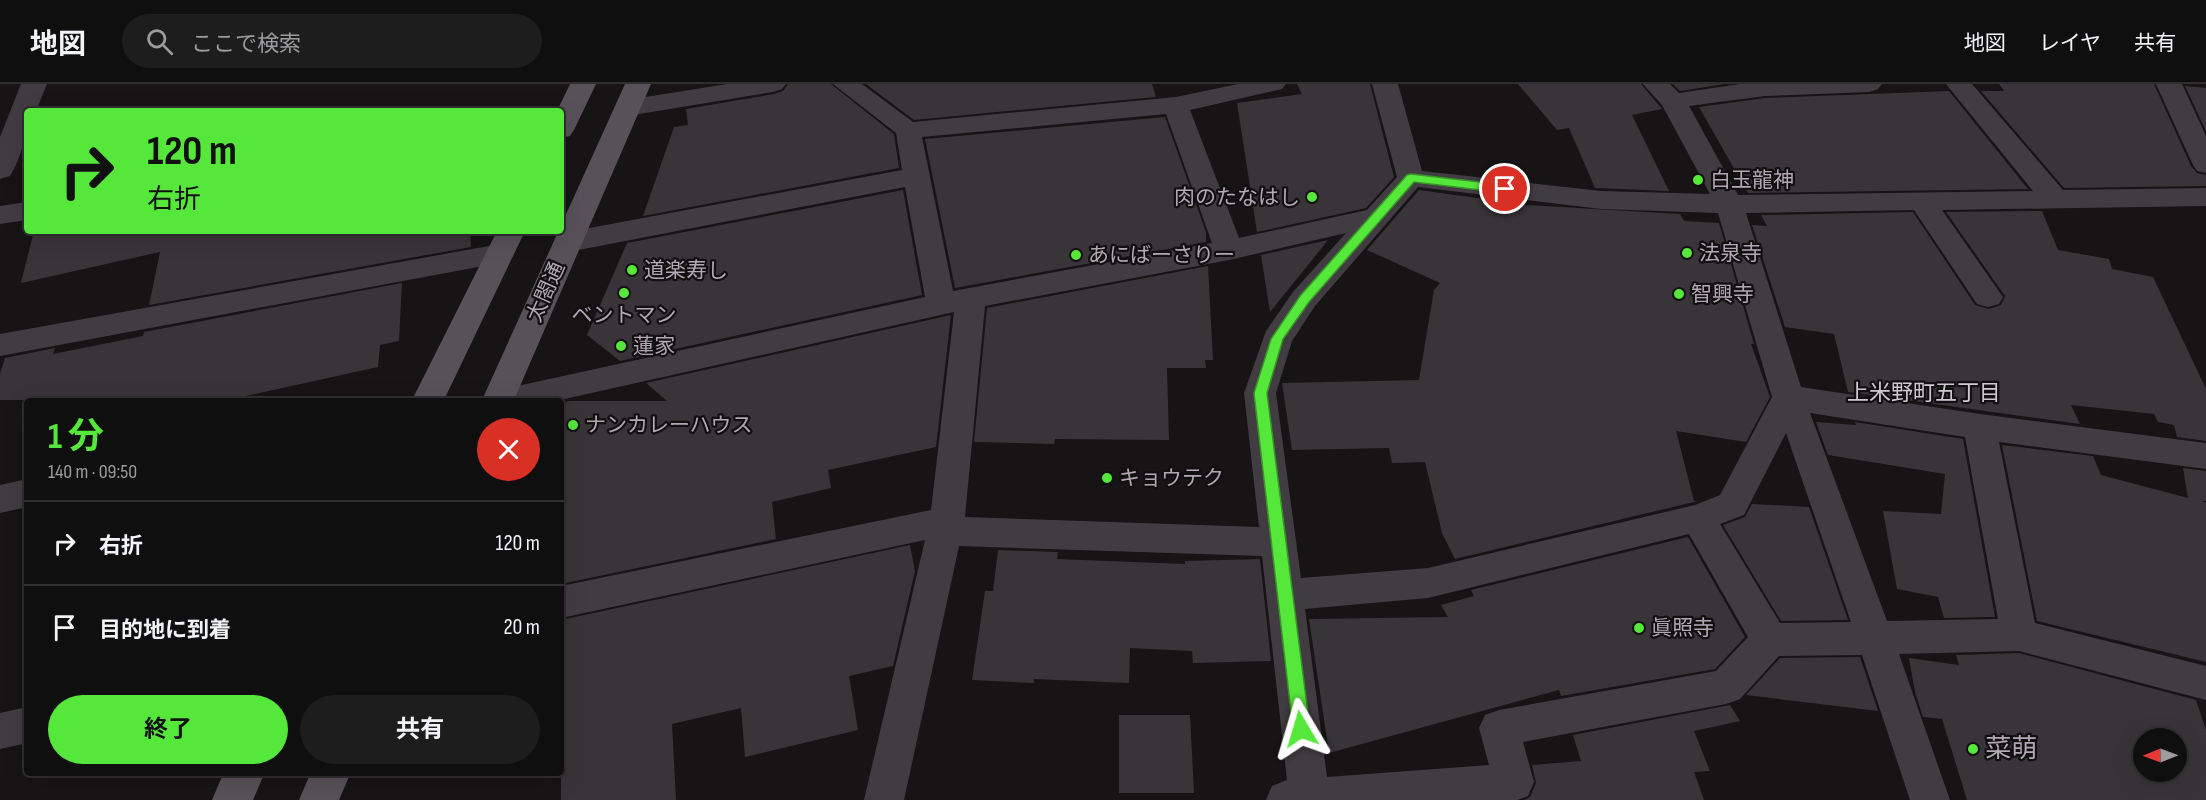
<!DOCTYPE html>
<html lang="ja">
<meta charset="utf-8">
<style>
:root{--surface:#100f10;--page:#1e1d1e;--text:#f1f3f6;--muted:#9c9c9f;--line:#302f30;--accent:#56e73b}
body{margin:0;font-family:"Sofia Sans Condensed","Noto Sans JP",sans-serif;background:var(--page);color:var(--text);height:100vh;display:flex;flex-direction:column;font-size:22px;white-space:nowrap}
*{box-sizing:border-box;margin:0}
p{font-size:20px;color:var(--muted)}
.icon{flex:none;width:33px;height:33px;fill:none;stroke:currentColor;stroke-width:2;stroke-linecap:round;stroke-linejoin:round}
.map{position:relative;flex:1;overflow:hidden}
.side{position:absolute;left:24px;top:314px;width:540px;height:378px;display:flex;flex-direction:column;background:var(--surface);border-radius:6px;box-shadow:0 6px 24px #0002,0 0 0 2px var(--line)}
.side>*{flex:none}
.banner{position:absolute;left:24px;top:24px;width:540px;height:126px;border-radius:6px;box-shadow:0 6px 24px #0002,0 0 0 2px var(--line);background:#56e73b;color:#111;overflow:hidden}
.needle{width:39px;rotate:269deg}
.buttons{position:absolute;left:2133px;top:644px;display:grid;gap:12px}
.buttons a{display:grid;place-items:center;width:54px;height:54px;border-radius:50%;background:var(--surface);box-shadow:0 6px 24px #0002,0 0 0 2px var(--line);font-size:30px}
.pin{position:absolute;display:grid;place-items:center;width:51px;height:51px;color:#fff;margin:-26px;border:3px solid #fff;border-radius:50%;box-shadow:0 2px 6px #0007}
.me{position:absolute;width:66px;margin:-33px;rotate:353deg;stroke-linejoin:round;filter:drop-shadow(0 0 4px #0008)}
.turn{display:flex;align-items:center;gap:21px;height:126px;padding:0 24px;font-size:27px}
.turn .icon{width:78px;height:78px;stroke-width:2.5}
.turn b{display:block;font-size:42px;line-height:51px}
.round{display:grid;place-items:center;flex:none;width:63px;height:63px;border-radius:32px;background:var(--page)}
.head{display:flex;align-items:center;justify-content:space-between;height:102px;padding:0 24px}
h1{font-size:36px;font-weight:700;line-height:45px;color:var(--accent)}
.action{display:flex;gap:12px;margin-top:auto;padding:12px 24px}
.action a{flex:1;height:69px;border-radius:36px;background:var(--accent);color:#111;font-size:24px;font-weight:700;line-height:69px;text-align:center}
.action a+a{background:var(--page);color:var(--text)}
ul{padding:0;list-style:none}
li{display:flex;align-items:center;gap:18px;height:84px;padding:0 24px;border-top:2px solid var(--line)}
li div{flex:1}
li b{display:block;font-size:22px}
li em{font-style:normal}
header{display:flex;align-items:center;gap:36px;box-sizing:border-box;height:84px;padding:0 30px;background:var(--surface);border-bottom:2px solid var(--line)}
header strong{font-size:28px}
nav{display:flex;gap:33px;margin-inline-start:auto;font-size:21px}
.search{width:420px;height:54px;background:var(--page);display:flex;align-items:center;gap:15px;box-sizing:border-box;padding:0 21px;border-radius:33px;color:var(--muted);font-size:22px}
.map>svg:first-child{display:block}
.building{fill:#383437;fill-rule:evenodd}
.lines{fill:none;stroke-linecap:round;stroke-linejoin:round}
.minor{fill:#413c41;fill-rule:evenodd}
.major{fill:#595159;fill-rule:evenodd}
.route{fill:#56e73b;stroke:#389626;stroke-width:1.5}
.poi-dot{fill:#56e73b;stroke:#110f10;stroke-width:2}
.labels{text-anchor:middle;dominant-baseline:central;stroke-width:4.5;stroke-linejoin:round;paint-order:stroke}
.poi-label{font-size:21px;fill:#b3a7b5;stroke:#110f10;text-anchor:start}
.street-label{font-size:21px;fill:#b3a7b5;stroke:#110f10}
.neighbourhood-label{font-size:22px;fill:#d1c7d1;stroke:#110f10}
.near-poi-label{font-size:26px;fill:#b3a7b5;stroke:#110f10;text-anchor:start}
</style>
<header>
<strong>地図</strong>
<div class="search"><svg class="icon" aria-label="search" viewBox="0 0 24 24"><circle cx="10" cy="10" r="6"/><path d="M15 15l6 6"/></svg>ここで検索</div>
<nav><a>地図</a><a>レイヤ</a><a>共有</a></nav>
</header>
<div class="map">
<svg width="2206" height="716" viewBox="0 0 2206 716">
<rect width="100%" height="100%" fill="#161415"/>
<g class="building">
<polygon points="788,0 831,0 894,50 899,84 643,132 674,43 688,41 686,25 774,10 783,7"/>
<polygon points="866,0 1152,0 1156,13 914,36"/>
<polygon points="1297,0 1370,0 1394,93 1366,124 1257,148 1237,19 1302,10"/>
<polygon points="1518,0 1641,0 1662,25 1632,31 1669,107 1595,104 1569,44 1557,46"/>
<polygon points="1673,0 1725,0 1680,7"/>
<polygon points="1999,0 2154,0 2191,82 2197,89 2206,91 2206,102 2064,104 1981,7 2004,7"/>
<polygon points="2185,2 2206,4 2206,47"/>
<polygon points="1949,7 2028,105 1748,109 1699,23 1765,14"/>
<polygon points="1165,33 1206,148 1206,158 955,204 925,55"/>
<polygon points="903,106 922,211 620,277 587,251 627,159"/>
<polygon points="1419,106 1527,121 1680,130 1684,137 1719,139 1754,260 1751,260 1770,313 1746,358 1676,347 1694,417 1698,417 1455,475 1442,449 1425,378 1392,379 1389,364 1292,366 1282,299 1419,296 1434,206 1440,199 1367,166"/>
<polygon points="2042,127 2058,166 2109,175 2112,185 2153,193 2206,305 2206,357 2177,353 2174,341 2158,338 2154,330 2071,321 2080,340 1848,308 1834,250 1785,243 1752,141 1767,142 1761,131 1913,128 1975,221 1989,225 2001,221 2005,212 1946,128"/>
<polygon points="34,147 470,147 471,163 149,221 160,168 21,199"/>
<polygon points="1328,156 1308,181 1270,228 1261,171"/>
<polygon points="1208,182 1213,276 1205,276 1206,284 1167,284 1169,356 1055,355 1054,360 974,358 987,224"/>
<polygon points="402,199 399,257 380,261 378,283 228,316 0,316 0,290 5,274 55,264 53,270 143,252 144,248"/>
<polygon points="951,231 936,363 828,386 831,404 772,418 776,455 561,500 561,334 567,317 667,317 646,299"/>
<polygon points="1816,338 1856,341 1855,338 1963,355 1995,533 1944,534 1938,513 1897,505 1883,427 1941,430 1945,390 1828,371"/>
<polygon points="2002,361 2093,372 2101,391 2188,414 2183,384 2206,387 2206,417 2202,417 2206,419 2206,578 2037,537"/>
<polygon points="1752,420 1809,423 1848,536 1781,537 1723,441 1745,433"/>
<polygon points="1688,453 1745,553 1715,585 1561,612 1559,606 1329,669 1309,535 1448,533 1441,521 1474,512 1471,506"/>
<polygon points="910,461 915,487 893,582 849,592 858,646 745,673 741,624 672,640 676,716 561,716 561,536"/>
<polygon points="998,466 1058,468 1057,475 1185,480 1185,477 1260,475 1271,577 1193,579 1192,567 1130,564 1129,599 1034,595 1034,599 972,596 985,507 993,507"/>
<path d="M2019 569 2196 616 2206 646V716H1967L1942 635 1923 633 1915 608 1909 574 1959 581 1956 571ZM2144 654H2176V687H2144Z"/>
<polygon points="1860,573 1878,627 1746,611 1780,574"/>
<polygon points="1730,621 1740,637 1694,647 1710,687 1694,688 1704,716 1524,716 1530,713 1536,699 1532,681 1581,677 1573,651"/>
<polygon points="1119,631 1190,631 1194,709 1119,709"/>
</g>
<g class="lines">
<g class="minor">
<path d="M21 0H47L36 27H27C27 50 22 72 10 92L0 95V53Z"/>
<polygon points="727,0 786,0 782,5 773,8 627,32 618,29 614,24 618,19 627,16"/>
<path d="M833 0H862L913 38 1176 13 1238 0H1286L1282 5 1190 26 1239 154 1367 126 1397 93 1372 0H1398L1422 87 1601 107 1710 110 1662 21 1643 0H1670L1679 9 1740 0H1882L1878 5 1869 8 1765 12 1689 22 1738 111 2033 107 1946 0H1972L2063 106 2206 104V122L1942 126 2003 213 1999 220 1988 223 1977 220 1914 126 1746 129 1801 303 1980 330 2206 359V385L1999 358 2035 539 2206 582V616L2019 567 1899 570 1950 716H1910L1862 571 1779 572 1740 615 1726 620 1523 658 1534 698 1528 712 1517 716H1266L1272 702 1287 696 1262 472 959 462 904 716H864L925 456 561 534V502L931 426 954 228 560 316H492L497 307 508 304 925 213 905 103 568 168 558 165 554 158 558 151 568 148 902 86 896 49ZM1166 30 1212 159 953 207 922 53ZM1418 103 1601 125 1718 129 1772 313 1720 411 1695 421 1428 484 1301 494 1276 309 1292 257 1315 222ZM1346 149 1293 208 1266 247 1244 309 1259 443 965 433 985 222 1229 176ZM1810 329 1965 353 1998 535 1887 537ZM1786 349 1851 538 1780 539 1720 440 1744 431ZM1689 450 1748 553 1716 587 1499 626 1485 631 1479 644 1489 681 1327 693 1305 525 1428 514Z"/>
<polygon points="2156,0 2182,0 2206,52 2206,89 2197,87 2193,81"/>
<polygon points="27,118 27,136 0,140 0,122"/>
<polygon points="500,160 510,163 514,170 510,177 0,272 0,250"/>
<polygon points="27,395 27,423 0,429 0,401"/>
<polygon points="27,623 27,659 0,665 0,629"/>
</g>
<g class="major">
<polygon points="570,0 596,0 574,46 570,52 561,54 561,27 557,27"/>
<polygon points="625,0 651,0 514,316 482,316"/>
<polygon points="497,147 525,147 444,316 412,316"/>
<polygon points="224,688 265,688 253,716 212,716"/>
<polygon points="311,688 351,688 339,716 299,716"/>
</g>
</g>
<polygon class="route" points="1411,90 1505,101 1511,105 1505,109 1414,98 1309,218 1283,255 1267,309 1310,645 1307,651 1301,653 1296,651 1293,645 1254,309 1271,255 1300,212 1407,91"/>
<g class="poi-dot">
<circle cx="1698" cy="96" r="6"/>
<circle cx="1312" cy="113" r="6"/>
<circle cx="1687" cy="169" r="6"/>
<circle cx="1076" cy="171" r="6"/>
<circle cx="632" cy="186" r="6"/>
<circle cx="624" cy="209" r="6"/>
<circle cx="1679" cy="210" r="6"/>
<circle cx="621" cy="262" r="6"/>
<circle cx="573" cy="341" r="6"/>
<circle cx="1107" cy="394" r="6"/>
<circle cx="1639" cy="544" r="6"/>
<circle cx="1973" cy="665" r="6"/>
</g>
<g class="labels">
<g class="poi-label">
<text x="1710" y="96">白玉龍神</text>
<text x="1300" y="113" text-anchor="end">肉のたなはし</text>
<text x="1699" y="169">法泉寺</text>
<text x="1088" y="171">あにばーさりー</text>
<text x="644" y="186">道楽寿し</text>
<text x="1691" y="210">智興寺</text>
<text x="624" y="231" text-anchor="middle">ベントマン</text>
<text x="633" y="262">蓮家</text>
<text x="585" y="341">ナンカレーハウス</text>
<text x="1119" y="394">キョウテク</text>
<text x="1651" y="544">眞照寺</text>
</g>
<g class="street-label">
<text transform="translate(546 208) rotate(-66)">太閤通</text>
</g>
<g class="neighbourhood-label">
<text x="1924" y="309">上米野町五丁目</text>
</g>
<g class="near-poi-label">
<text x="1985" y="665">菜萌</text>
</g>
</g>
</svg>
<div class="buttons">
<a><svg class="needle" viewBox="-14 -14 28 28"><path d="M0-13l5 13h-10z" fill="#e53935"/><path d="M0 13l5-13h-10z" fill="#9c9c9f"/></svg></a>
</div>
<div class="pin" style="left:1505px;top:105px;background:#d93025"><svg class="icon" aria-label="arrive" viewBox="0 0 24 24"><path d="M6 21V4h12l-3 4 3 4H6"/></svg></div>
<svg class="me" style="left:1301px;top:645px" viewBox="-20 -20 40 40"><path d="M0-17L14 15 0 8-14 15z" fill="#56e73b" stroke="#fff" stroke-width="4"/></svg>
<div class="banner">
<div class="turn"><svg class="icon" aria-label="right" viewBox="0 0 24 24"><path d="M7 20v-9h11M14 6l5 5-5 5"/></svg><div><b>120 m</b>右折</div></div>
</div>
<section class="side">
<div class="head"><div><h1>1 分</h1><p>140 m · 09:50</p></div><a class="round" style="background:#d93025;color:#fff"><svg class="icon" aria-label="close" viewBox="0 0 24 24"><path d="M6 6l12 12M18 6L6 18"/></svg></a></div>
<ul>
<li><svg class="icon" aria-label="right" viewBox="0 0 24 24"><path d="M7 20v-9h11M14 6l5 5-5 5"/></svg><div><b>右折</b></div><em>120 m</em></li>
<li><svg class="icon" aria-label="arrive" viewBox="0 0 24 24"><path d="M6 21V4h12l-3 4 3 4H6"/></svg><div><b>目的地に到着</b></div><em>20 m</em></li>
</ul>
<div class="action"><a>終了</a><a>共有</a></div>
</section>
</div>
